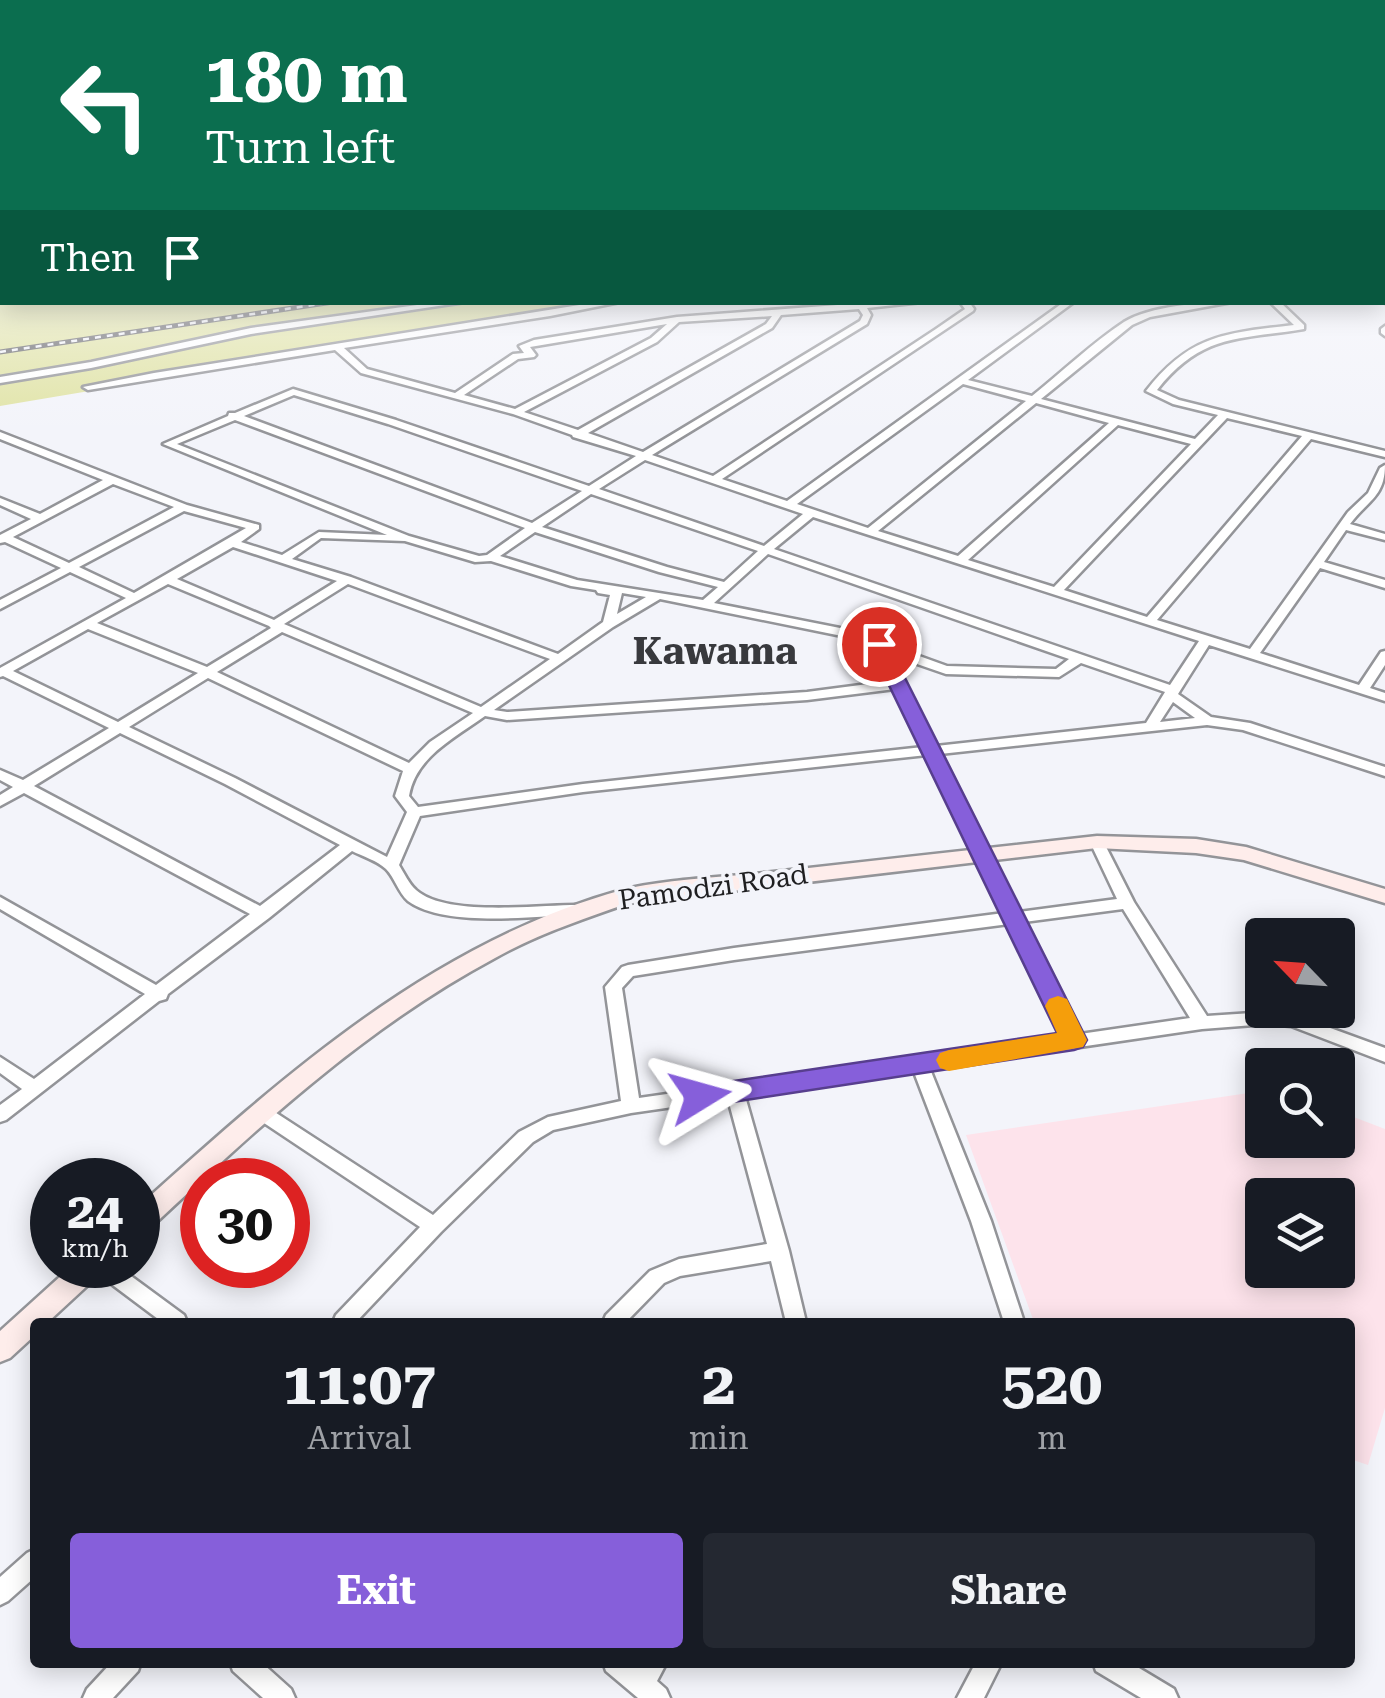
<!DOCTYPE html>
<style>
:root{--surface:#171b24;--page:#242831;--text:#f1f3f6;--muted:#9ea1a6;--accent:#865fda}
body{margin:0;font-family:"Roboto Serif",serif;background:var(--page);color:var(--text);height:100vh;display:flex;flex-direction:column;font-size:38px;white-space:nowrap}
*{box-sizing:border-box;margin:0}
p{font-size:32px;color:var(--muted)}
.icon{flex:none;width:55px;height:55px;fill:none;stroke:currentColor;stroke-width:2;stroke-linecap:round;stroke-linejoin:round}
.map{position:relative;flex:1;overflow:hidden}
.sheet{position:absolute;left:30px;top:1318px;width:1325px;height:350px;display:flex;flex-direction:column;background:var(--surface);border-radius:10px;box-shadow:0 5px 25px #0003}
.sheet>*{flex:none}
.banner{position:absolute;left:0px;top:0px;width:1385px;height:305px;box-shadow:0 5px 25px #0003;background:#0b6e4f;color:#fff;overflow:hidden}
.needle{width:65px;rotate:295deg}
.controls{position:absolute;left:1245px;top:918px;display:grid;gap:20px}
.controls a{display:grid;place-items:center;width:110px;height:110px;border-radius:10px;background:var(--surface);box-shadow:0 5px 25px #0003;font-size:50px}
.speed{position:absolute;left:30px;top:1158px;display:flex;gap:20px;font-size:50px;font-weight:700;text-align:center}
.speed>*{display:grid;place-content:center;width:130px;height:130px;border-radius:50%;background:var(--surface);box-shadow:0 5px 25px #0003;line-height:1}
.speed small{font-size:25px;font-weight:400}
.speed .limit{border:15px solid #d22;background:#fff;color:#111}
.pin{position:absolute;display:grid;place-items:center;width:85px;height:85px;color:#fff;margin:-42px;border:5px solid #fff;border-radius:50%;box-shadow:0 2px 10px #0007}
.me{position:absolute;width:110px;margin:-55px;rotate:82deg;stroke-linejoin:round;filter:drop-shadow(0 0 8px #0008)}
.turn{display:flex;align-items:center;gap:35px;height:210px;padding:0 40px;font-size:45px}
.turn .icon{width:130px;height:130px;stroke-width:2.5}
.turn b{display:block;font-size:70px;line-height:85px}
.then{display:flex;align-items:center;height:95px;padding:0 40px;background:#0003;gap:20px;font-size:38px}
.eta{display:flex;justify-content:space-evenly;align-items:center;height:170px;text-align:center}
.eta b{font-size:60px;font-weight:700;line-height:70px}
.action{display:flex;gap:20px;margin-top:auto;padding:20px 40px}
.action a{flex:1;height:115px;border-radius:10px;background:var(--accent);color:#fff;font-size:40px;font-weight:700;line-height:115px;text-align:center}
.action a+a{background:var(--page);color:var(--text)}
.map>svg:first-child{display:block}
.education{fill:#fde3eb;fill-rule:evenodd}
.green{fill:#e0e3a4}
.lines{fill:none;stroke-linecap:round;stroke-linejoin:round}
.street-casing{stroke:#939498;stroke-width:5}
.secondary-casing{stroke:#939498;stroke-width:5}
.street{fill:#fff;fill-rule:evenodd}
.secondary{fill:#feedeb;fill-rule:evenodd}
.rail-casing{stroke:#67676b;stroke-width:5}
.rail{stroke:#f3f4fa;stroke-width:2.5;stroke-dasharray:6;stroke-linecap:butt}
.route{fill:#865fda;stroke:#573e8e;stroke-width:2.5}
.slow{fill:#f59e0b}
.labels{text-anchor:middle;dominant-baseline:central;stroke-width:8;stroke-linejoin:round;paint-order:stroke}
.street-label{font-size:28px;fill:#1f1f21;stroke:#f3f4fa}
.district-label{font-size:38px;font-weight:bold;fill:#38393d;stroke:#f3f4fa}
</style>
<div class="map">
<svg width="1385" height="1698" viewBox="0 0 1385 1698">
<rect width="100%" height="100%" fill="#f3f4fa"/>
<path class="education" d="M1262 1091V1140H1338V1111L1385 1129V1408L1368 1465 1350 1459V1322H1034L966 1135ZM1262 1195H1338V1270H1262Z"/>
<polygon class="green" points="0,199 2,302 613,303 0,406"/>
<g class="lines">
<defs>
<g id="street">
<rect x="1382" y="199" width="3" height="4"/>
<rect x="1382" y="248" width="3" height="4"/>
<rect x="1382" y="273" width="3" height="4"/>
<rect x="1382" y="284" width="3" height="6"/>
<polygon points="1382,296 1385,296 1385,303 1382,302"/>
<polygon points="439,302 465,302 251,334 91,368 0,383 0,377 91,362 251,328"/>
<path d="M598 302H620L550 316 344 348 367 369 455 393 513 354 524 353 519 346 534 340 677 317 877 302H922L867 308 871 315 867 324 652 455 713 476 936 329 965 309 960 302H969L974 309 973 311 722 479 787 501 1064 302H1074L968 380 1032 396C1062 372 1092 343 1124 322 1150 306 1202 302 1232 302L1150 317 1132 325 1041 399 1195 439 1218 415 1173 404 1146 391C1190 334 1227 333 1294 325L1270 302H1280L1304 325V329C1239 340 1202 333 1157 390L1179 400 1385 451V457L1311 439 1157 620 1250 649 1348 512 1368 493 1380 468 1385 465C1385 497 1367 501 1350 524L1385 534V540L1346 530 1324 562 1385 580V588L1320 568 1260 653 1359 685 1381 652 1385 651V665L1370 688 1385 693V701L1209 645 1178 694 1211 717 1250 723 1385 767V776L1243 730 1207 725 940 754 1019 912 1117 899 1090 842 1092 839H1102L1134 902 1207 1016 1267 1012 1292 1014 1385 1048V1062L1291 1026 1267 1024 1202 1029 930 1069 991 1221 1024 1322H1004L971 1221 914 1072 745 1096 789 1251 806 1322H786L771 1261 680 1276 664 1283 626 1322H603L606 1315 650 1271 679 1259 767 1244 728 1099 631 1113 553 1130 533 1142 441 1232 356 1322H333L336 1315 420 1227 255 1117 252 1112 255 1107 261 1105 267 1107 433 1215 519 1132 548 1117 621 1101 605 987 622 967 628 965 734 948 1004 913 927 755 583 792 420 816 399 865C404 873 409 884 416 890 446 917 538 905 577 905L585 910 577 915C533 916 445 928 408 901 398 892 395 878 386 869 378 861 362 856 352 851L269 918 168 994 166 999 159 1001 6 1120 0 1122V1105L22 1089 0 1073V1057L34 1079 145 994 0 909V897L156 985 250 914 24 793 0 806V795L13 787 0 780V770L23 780 109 728 3 676 0 677V668L126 598 70 572 0 609V600L61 568 5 542 0 543V535L31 519 0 505V498L40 514 103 480 0 439V432L187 505 259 525V529L241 542 282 555 319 532 387 535 163 444 228 416 229 413H235L293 389 396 420 589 486 636 456 573 437 572 435 513 414 361 373 335 350 88 390 83 387 154 373ZM859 309 863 315 860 321 643 452 588 433 772 328 781 315ZM772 316 766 324 578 430 524 412 657 342 679 322ZM667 324 651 338 515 409 464 395 518 359 534 357 536 355 530 347ZM963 384 1026 401 868 528 797 504ZM294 395 388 424 582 491 532 523 244 416ZM1036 403 1109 423 958 556 878 531ZM1227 418 1302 436 1147 617 1064 590ZM235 420 525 528 487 555 479 556 409 536 177 444ZM1118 425 1191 444 1054 587 968 560ZM645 460 803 514 764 546 599 489ZM113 484 174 507 69 563 13 537ZM591 494 758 551 724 582 667 567 542 527ZM184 511 246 528 134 593 79 567ZM813 517 1199 641 1170 685 774 549ZM535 532 659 572 718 587 703 600 577 580 500 556ZM321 538 405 541 475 562 491 561 571 586 596 590 598 593 610 595 603 622 558 654 351 577 292 559ZM233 547 337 581 274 620 177 579ZM768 554 1069 659 1056 669 947 666 886 644 883 640H875L840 628 714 603ZM168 584 269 626 271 628 207 667 97 623ZM348 584 550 659 481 707 284 624ZM622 593 646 597 617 614ZM660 599 837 635 876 649 891 681 807 692 507 712 494 710 613 627ZM88 629 198 673 118 722 13 671ZM282 632 473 713 430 742 409 763 217 672ZM891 655 946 674 1059 677 1081 663 1165 692 1146 723 936 746ZM208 678 403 771 395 796 407 812 387 857 235 778 129 727ZM895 689 923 747 583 784 418 807 409 796C416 756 455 738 485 716L507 720 807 700ZM1173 702 1195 718 1160 722ZM120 733 225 784 340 845 260 906 34 786ZM1123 909 1190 1018 1080 1034 1024 922ZM1009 924 1064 1037 639 1098 622 988 633 976 734 960Z"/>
<polygon points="1385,326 1385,336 1381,333 1381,329"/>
<polygon points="91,1265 116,1265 184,1315 187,1322 162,1322 94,1271"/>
<polygon points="35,1549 35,1577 8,1601 0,1605 0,1577 27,1553"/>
<polygon points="112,1662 141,1662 138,1671 113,1698 83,1698 87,1689"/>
<polygon points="230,1662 261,1662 291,1689 295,1698 263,1698 233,1671"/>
<polygon points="603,1662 635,1662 638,1666 640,1662 667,1662 657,1681 666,1689 670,1698 638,1698 606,1671"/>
<polygon points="976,1662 1002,1662 984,1698 957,1698"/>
<polygon points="1093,1662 1129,1662 1174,1689 1178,1698 1141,1698 1096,1671"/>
</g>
<g id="secondary">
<path d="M1097 836 1196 839 1246 847 1385 889V903L1244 860 1196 853 1097 848 629 903C583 919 538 934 495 958 364 1028 255 1130 147 1231L138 1234V1207C281 1078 431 943 622 890 664 879 728 877 773 872 881 860 989 848 1097 836Z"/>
<polygon points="73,1265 105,1265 101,1273 48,1322 35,1322 35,1335 10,1358 0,1362 0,1331"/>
</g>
</defs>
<use href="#street" class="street-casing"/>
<use href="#secondary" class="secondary-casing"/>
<use href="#street" class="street"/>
<use href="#secondary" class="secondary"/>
<defs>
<polyline id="rail" points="0,352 333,302"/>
</defs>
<use href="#rail" class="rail-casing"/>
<use href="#rail" class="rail"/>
</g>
<linearGradient id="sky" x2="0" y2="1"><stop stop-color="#74b3e6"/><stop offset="0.46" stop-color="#fafafd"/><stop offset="1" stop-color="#fafafd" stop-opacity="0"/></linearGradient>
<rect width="1385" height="436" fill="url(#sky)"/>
<polygon class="route" points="879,638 888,644 1087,1040 1083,1047 1074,1050 700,1107 690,1104 686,1096 690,1089 700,1086 1057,1033 869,644"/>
<polygon class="slow" points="1058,996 1067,999 1087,1040 1083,1047 949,1071 940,1068 936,1060 940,1053 949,1050 1057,1033 1045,1006 1049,999"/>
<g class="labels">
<g class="street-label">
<text transform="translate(713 887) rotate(-8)">Pamodzi Road</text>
</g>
<g class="district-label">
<text x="715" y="651">Kawama</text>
</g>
</g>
</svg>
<div class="controls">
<a><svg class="needle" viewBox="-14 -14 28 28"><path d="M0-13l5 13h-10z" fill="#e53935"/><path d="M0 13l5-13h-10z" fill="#9ea1a6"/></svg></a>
<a><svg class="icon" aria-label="search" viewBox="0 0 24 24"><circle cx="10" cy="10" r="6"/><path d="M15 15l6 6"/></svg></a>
<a><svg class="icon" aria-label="layers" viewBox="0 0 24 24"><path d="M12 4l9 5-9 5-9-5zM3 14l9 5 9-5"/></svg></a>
</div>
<div class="speed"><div>24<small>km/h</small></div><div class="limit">30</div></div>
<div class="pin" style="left:879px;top:644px;background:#d93025"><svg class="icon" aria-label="arrive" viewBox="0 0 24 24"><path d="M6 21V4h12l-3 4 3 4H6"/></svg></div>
<svg class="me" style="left:700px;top:1096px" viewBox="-20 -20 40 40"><path d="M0-17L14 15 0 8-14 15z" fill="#865fda" stroke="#fff" stroke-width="4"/></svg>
<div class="banner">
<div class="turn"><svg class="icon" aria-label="left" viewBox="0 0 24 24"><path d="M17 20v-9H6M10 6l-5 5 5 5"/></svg><div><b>180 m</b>Turn left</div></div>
<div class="then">Then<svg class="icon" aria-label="arrive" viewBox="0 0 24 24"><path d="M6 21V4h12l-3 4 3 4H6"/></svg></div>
</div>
<section class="sheet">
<div class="eta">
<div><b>11:07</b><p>Arrival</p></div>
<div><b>2</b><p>min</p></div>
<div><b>520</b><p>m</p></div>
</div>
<div class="action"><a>Exit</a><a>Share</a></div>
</section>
</div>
